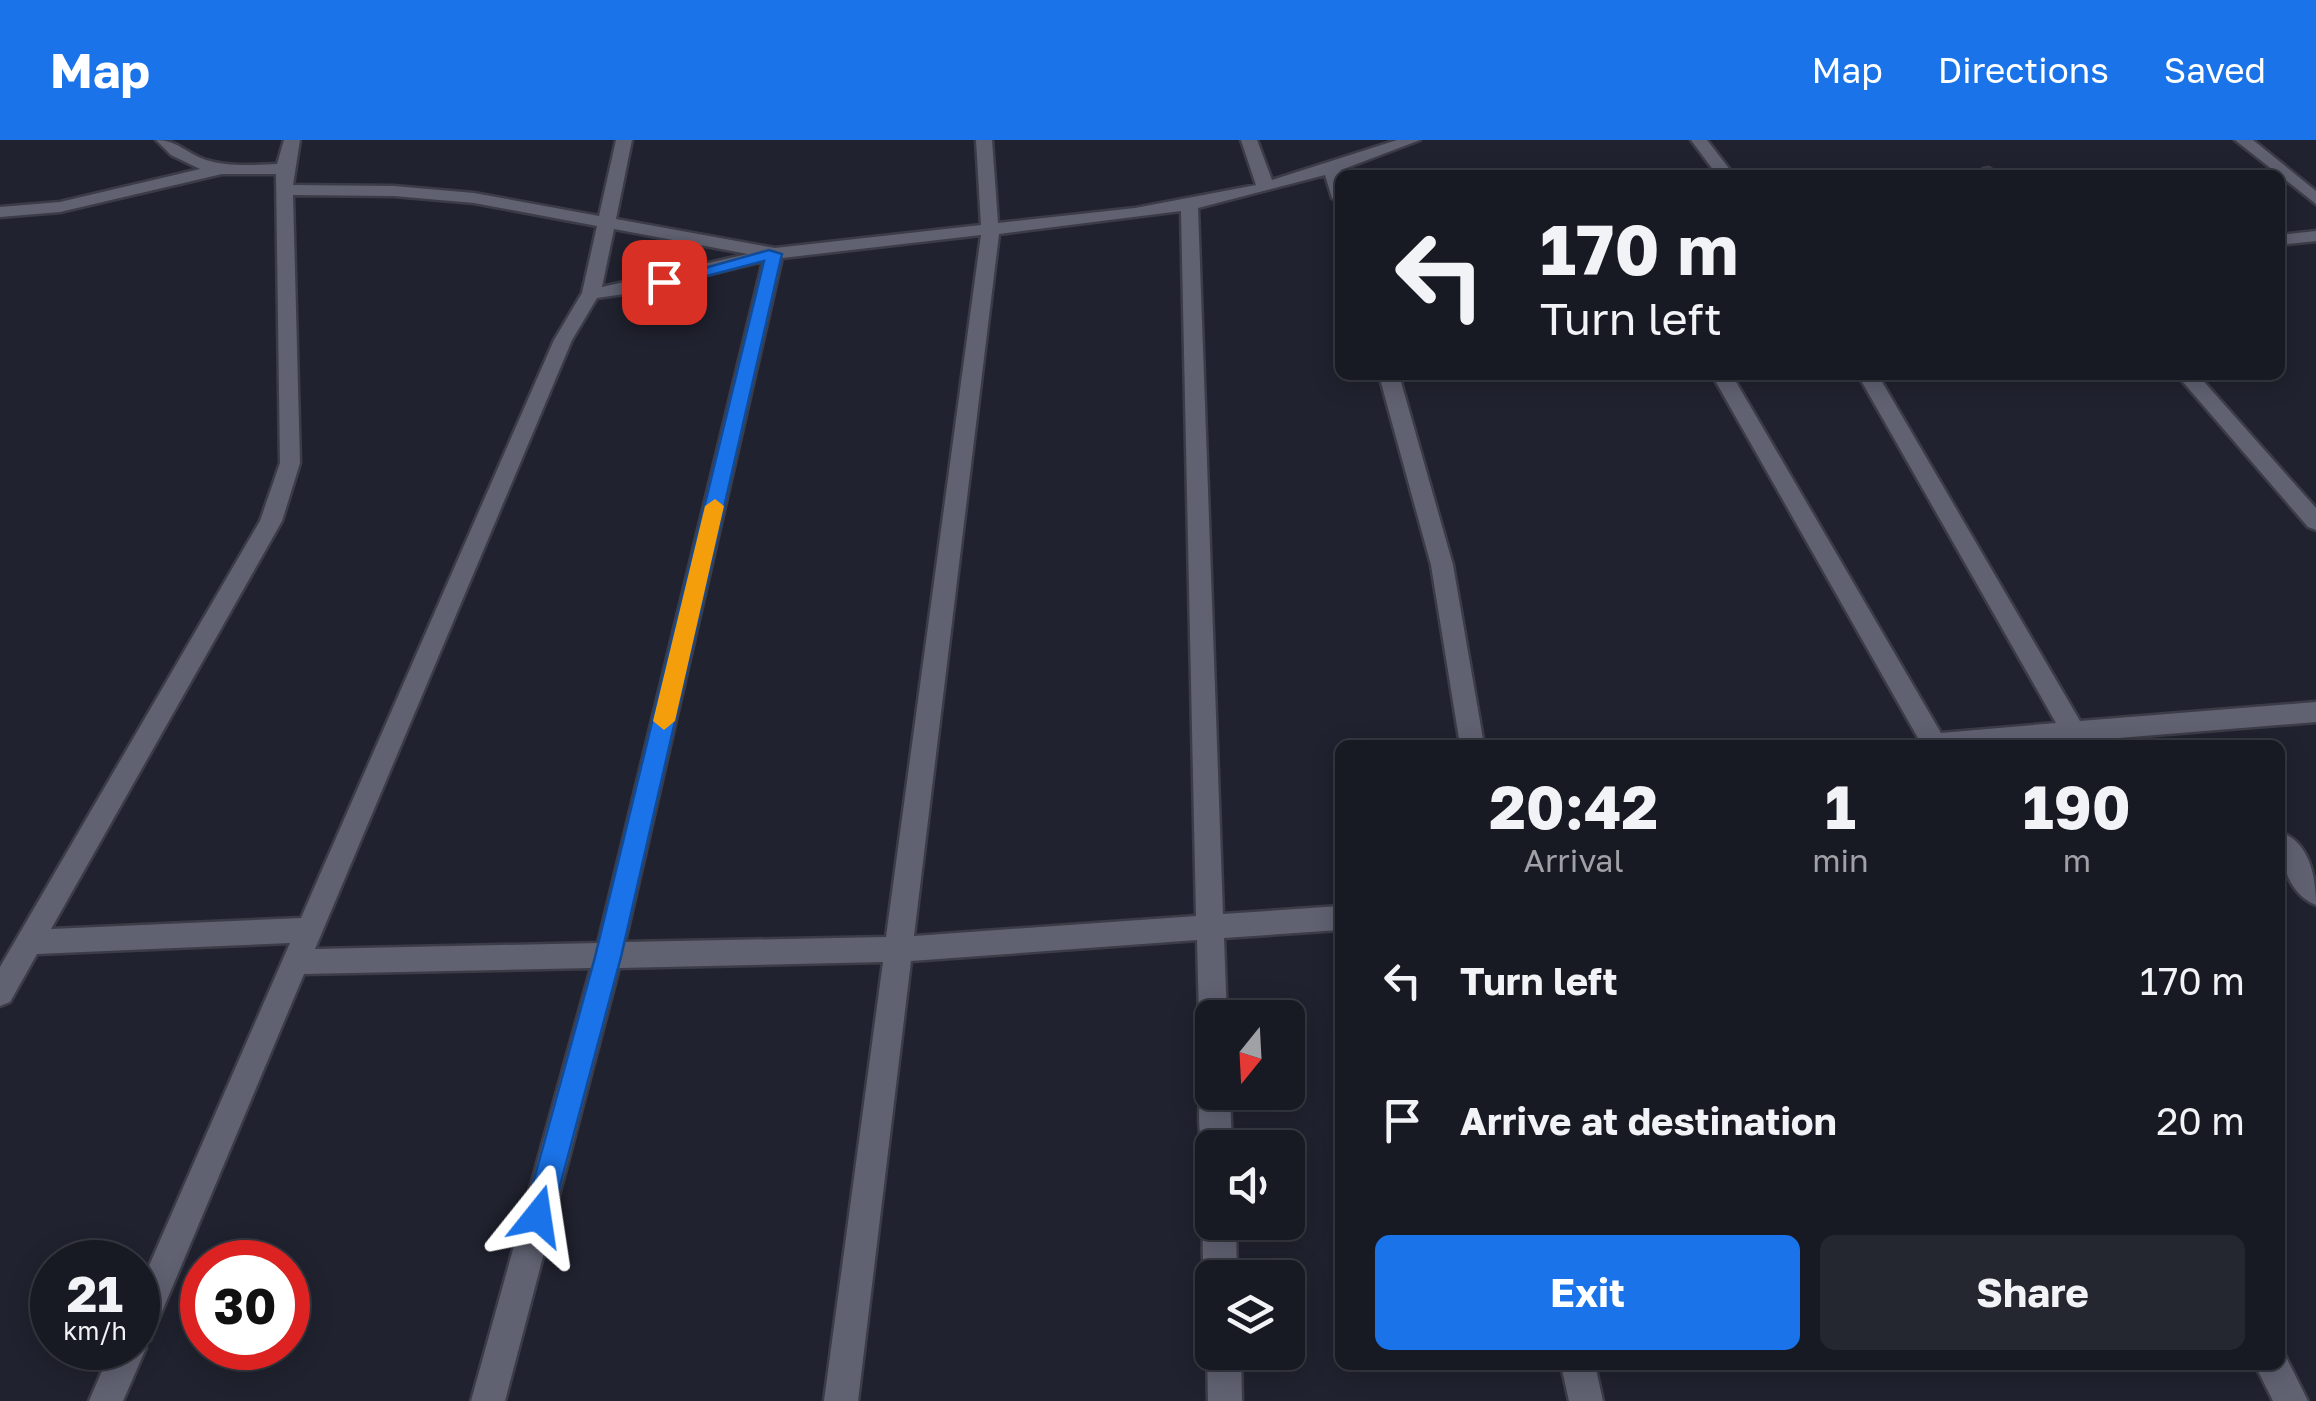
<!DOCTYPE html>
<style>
:root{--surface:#181a23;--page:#252730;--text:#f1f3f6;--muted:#9fa1a6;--line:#363841;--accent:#1a73e8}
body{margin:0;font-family:"Golos Text",sans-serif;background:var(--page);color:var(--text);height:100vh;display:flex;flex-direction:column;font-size:38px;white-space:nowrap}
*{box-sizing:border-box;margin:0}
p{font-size:32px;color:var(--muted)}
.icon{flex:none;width:55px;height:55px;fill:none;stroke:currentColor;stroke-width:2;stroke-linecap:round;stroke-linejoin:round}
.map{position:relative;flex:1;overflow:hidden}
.details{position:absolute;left:1335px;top:600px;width:950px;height:630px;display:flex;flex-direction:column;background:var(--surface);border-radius:15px;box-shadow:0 5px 25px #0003,0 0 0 2px var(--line)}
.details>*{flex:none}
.top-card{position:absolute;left:1335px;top:30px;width:950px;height:210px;border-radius:15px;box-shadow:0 5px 25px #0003,0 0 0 2px var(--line);background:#181a23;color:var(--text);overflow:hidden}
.needle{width:65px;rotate:198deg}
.fabs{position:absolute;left:1195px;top:860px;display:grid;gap:20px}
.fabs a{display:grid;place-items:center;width:110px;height:110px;border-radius:15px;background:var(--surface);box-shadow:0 5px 25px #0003,0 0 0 2px var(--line);font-size:50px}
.speed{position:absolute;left:30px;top:1100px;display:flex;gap:20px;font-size:50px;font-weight:700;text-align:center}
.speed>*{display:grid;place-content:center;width:130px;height:130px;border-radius:50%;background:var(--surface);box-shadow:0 5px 25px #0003,0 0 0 2px var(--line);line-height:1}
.speed small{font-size:25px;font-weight:400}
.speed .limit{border:15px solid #d22;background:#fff;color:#111}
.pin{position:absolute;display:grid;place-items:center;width:85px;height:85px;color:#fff;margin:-42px;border-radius:20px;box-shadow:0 5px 15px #0006}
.me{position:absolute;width:110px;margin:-55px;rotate:15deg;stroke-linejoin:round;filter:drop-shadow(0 0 8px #0008)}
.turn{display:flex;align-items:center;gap:35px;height:210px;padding:0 40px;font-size:45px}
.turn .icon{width:130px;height:130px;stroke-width:2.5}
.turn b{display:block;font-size:70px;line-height:85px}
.eta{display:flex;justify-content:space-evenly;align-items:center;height:170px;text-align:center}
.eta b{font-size:60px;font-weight:700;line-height:70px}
.cta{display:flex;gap:20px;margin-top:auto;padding:20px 40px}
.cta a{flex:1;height:115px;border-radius:15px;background:var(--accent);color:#fff;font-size:40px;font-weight:700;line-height:115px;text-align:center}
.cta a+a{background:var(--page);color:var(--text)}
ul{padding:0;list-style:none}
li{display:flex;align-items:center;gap:30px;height:140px;padding:0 40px}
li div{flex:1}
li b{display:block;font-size:38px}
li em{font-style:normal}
header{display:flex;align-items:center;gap:60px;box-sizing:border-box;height:140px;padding:0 50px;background:var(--accent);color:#fff}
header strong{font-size:48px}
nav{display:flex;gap:55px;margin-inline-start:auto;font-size:35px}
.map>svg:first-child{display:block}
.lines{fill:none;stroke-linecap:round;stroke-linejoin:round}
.street-casing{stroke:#3b3c47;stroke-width:5}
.street{fill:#606272;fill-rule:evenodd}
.route{fill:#1a73e8;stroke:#114b97;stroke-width:2.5}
.slow{fill:#f59e0b}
</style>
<header>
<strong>Map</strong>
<nav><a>Map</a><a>Directions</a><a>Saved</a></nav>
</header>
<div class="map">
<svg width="2316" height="1261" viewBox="0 0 2316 1261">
<rect width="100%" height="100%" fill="#20222f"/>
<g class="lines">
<defs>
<g id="street">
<path d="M156 0C177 0 186 13 206 20 228 27 254 25 277 24L284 0H300L293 45 394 46 474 53 599 76 616 0H632L616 79 775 108 981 85 976 0H992L998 83 1135 68 1256 45 1241 0H1257L1272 40 1397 0H1420L1341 30 1340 63 1332 58 1325 35 1198 68 1223 774 1340 766V790L1224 798 1227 878H1212V891L1203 887 1199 878 1197 800 911 821 858 1261H824L883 822 619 828 505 1261H471L591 828 304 834 150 1200 143 1202 146 1208 123 1261H89L112 1208H138V1151L290 803 37 814 10 862 0 866V827L260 381 280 323 276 34H222L60 72 0 77V67L60 62 200 29 171 15ZM293 55 394 56 474 63 597 86 582 153 554 200 301 778 51 789 282 381 300 323ZM1181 71 1196 776 914 796 999 94ZM614 89 748 114 602 147ZM981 95 886 797 625 802 782 118ZM763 121 598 803 315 809 572 200 597 158 638 152Z"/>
<polygon points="1691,0 1707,0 1734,35 1717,35"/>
<polygon points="2235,0 2253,0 2316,51 2316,64"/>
<polygon points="1989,28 1999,35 1982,35 1983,29"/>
<polygon points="2316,91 2316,101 2280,105 2280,95"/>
<polygon points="1379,235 1399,235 1453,425 1484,605 1460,605 1431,425"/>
<polygon points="1712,235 1732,235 1941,593 2056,583 1858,235 1878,235 2080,581 2316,562 2316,582 2031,605 1922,605"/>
<polygon points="2177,235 2198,235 2316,368 2316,390 2308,387"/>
<path d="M2280 692C2310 702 2316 738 2316 765 2287 754 2280 719 2280 692Z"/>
<path d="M1212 939V952H1230L1232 1008H1212V1021L1206 1019C1198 999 1196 962 1205 942Z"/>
<path d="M1212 1069V1082H1236L1237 1138H1212V1151C1200 1134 1199 1085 1212 1069Z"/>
<polygon points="1212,1200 1212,1212 1241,1212 1242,1261 1208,1261 1207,1212"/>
<polygon points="2280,1212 2284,1213 2308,1261 2273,1261 2255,1225 2280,1225"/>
<polygon points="1561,1225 1595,1225 1603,1261 1569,1261"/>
</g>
</defs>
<use href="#street" class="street-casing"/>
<use href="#street" class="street"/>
</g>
<polygon class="route" points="769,110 782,114 621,817 552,1076 548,1086 538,1090 528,1086 524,1076 595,817 764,121 664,147 655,142"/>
<polygon class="slow" points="715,359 724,366 675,581 664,590 653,581 705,366"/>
</svg>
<div class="fabs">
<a><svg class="needle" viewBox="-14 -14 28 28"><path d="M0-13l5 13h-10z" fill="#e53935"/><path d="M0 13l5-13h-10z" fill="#9fa1a6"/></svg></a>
<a><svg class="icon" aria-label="sound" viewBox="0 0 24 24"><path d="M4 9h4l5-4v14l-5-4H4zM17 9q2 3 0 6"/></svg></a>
<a><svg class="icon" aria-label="layers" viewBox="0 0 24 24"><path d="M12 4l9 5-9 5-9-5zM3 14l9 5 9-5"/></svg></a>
</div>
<div class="speed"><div>21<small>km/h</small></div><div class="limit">30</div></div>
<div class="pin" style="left:664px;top:142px;background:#d93025"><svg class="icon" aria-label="arrive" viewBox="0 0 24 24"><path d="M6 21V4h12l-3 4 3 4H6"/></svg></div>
<svg class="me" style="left:538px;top:1076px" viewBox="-20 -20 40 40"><path d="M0-17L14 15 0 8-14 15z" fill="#1a73e8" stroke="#fff" stroke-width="4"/></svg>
<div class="top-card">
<div class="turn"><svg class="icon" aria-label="left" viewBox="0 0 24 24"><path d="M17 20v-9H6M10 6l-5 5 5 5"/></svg><div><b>170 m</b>Turn left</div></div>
</div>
<section class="details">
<div class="eta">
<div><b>20:42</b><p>Arrival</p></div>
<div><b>1</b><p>min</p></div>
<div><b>190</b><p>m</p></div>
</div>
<ul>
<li><svg class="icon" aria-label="left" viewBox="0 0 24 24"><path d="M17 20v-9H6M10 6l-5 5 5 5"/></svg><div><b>Turn left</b></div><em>170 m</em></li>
<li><svg class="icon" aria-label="arrive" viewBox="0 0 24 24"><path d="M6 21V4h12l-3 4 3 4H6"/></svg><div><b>Arrive at destination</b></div><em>20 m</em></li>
</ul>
<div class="cta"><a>Exit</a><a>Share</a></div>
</section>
</div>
